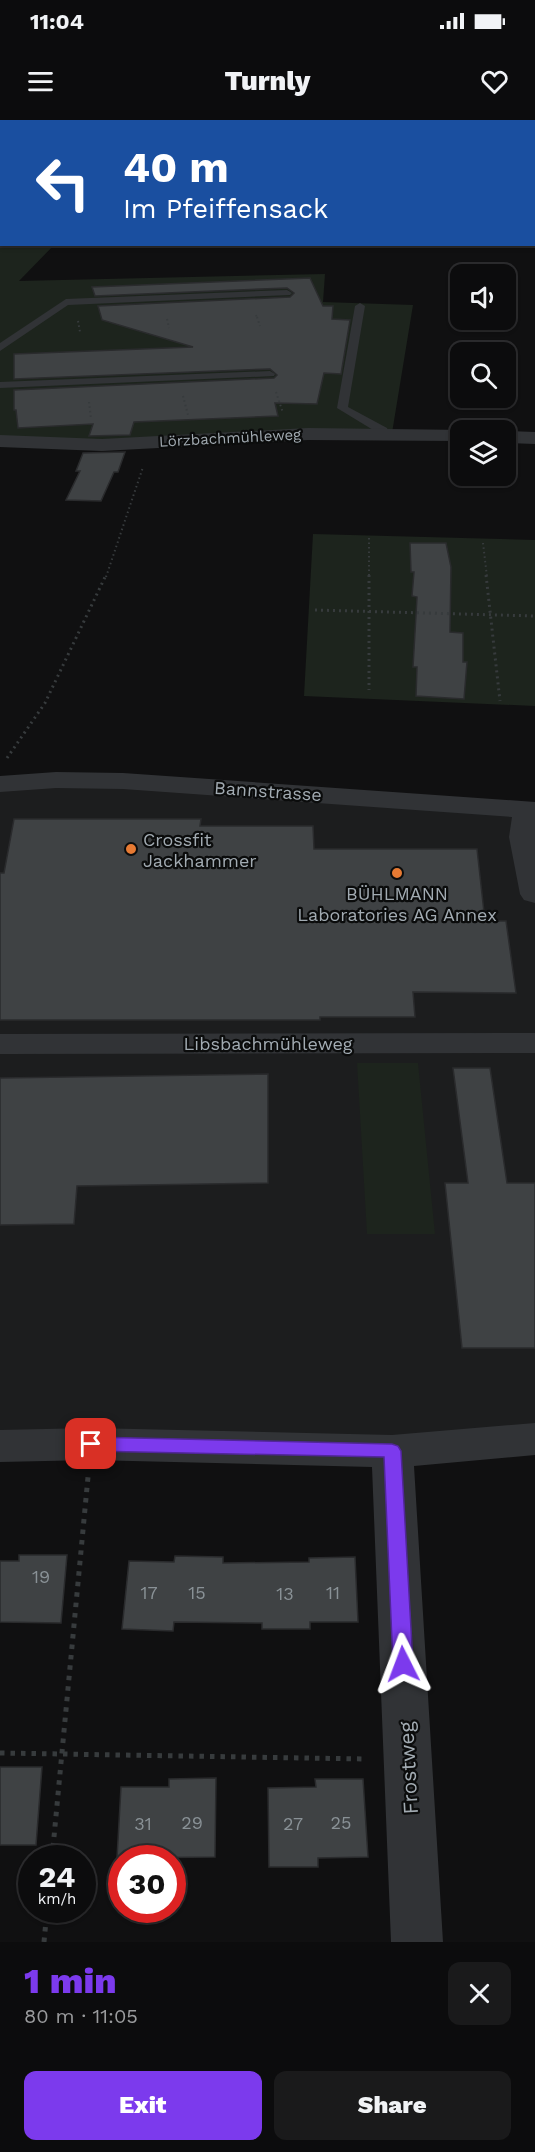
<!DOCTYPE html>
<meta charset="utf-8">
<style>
:root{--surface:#0c0c0d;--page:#1a1a1b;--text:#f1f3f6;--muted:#9a9b9d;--line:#2c2c2e;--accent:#7c3aed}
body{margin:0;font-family:"Work Sans",sans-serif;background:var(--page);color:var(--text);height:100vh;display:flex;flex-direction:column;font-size:22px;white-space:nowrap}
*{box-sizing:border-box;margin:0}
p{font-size:20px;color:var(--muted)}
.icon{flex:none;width:33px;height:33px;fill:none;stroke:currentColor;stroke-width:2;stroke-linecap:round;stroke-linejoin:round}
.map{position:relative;height:1822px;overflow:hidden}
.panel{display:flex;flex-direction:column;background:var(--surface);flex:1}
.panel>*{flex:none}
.banner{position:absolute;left:0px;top:0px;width:536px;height:126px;box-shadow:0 2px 4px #0004,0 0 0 2px var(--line);background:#1a4fa0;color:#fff;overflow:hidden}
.buttons{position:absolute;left:450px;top:144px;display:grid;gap:12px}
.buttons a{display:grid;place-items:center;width:66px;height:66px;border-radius:12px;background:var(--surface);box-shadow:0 2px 4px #0004,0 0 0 2px var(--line);font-size:30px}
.speed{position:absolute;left:18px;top:1725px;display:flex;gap:12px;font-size:30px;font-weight:700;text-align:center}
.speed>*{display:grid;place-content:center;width:78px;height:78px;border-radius:50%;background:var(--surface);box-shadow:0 2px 4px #0004,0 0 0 2px var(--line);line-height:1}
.speed small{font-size:15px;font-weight:400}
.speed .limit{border:9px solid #d22;background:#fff;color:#111}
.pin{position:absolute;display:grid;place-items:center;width:51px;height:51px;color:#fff;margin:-26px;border-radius:12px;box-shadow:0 3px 9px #0006}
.me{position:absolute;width:66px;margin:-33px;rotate:357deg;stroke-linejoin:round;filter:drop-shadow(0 0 4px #0008)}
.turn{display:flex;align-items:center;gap:21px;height:126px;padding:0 24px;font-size:27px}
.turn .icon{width:78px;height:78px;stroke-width:2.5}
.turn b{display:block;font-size:42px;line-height:51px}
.round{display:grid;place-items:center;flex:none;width:63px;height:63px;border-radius:12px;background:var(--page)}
.head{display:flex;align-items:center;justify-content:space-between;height:102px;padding:0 24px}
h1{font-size:36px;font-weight:800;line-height:45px;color:var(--accent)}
.action{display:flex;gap:12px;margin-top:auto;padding:12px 24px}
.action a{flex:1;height:69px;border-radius:12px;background:var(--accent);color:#fff;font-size:24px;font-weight:800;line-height:69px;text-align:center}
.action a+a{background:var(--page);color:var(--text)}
.status{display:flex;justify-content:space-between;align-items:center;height:42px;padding:0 30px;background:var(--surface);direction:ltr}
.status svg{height:16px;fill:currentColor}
header{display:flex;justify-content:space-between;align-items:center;height:78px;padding:0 24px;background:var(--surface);font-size:27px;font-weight:800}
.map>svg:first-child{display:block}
.built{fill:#1c1d1e}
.green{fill:#1d241d}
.building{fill:#3f4244;stroke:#2a2b2d;stroke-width:1.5}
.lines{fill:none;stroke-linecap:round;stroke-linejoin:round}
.path-far3{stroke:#373b3d;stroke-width:1.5;stroke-dasharray:1.5 2;stroke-linecap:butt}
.path-far2{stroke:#373b3d;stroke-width:2;stroke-dasharray:1.5 3;stroke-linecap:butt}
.path-far1{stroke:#373b3d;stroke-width:3;stroke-dasharray:2 4;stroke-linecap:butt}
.path{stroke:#373b3d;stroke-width:5;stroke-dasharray:4.5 6;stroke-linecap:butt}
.service{fill:#313336;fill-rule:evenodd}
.minor{fill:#313336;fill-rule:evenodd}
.tertiary{fill:#313336;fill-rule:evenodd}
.route{fill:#7c3aed;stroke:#51269a;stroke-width:1.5}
.poi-dot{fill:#e77a33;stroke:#0b0c0c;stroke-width:2}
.labels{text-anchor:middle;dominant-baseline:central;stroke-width:4.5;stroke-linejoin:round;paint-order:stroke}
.far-street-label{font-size:15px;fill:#a2abb2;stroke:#0b0c0c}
.street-label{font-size:18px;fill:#a2abb2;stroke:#0b0c0c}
.poi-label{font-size:18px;fill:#a2abb2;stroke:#0b0c0c;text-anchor:start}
.near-number-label{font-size:18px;fill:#899196}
.near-street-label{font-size:21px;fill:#a2abb2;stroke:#0b0c0c}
</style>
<div class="status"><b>11:04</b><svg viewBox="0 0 49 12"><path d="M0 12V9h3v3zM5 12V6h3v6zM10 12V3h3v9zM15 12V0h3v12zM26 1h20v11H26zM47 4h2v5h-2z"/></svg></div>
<header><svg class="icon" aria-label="menu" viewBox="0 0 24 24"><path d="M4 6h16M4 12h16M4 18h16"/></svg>Turnly<svg class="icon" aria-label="heart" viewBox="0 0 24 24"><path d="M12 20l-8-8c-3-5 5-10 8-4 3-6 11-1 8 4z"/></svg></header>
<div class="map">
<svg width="535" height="1822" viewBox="0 0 535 1822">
<rect width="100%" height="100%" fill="#101011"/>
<polygon class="built" points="56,660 535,690 535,1319 0,1326 0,664"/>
<g class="green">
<polygon points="0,0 197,0 2,2 2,124 54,125 19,161 325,154 323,182 413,185 392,313 159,321 0,318"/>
<polygon points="313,414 535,420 535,586 304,576"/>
<polygon points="357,943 418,943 435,1114 367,1114"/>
</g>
<g class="building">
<polygon points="310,158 323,186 333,186 332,199 350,200 341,254 324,253 317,284 275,283 278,296 134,302 130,315 89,316 93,304 18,308 16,290 14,290 14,270 274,258 277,255 270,249 14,259 14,234 193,227 102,200 98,186 290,177 294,173 287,168 95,176 92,167"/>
<polygon points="125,332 118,352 114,352 101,381 66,380 80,351 76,351 83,333"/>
<polygon points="410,423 446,423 451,447 450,512 463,513 463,542 467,542 464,579 416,576 417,547 413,547 417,477 412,476 414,452 411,452"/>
<polygon points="14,699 201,699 200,706 313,706 314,729 477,729 485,801 506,801 516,873 413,872 415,897 320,897 320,900 0,900 0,753 4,753"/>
<polygon points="453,948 490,948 507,1063 535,1063 535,1228 462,1228 445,1063 468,1063"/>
<polygon points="268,954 268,1063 77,1066 74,1104 0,1105 0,958"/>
<polygon points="19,1435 67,1435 61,1503 0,1502 0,1441 19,1441"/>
<polygon points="175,1436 223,1437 223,1443 309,1442 309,1438 355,1437 358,1502 310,1502 310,1509 262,1509 262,1503 174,1502 173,1511 122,1509 129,1441 174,1442"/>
<polygon points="0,1647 42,1647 36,1725 0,1725"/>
<polygon points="216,1658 215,1737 117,1738 121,1667 169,1667 169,1659"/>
<polygon points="315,1659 363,1659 368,1737 318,1738 318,1747 269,1747 268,1668 316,1667"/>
</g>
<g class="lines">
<g class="path-far3">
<polyline points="158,2 161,0"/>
<polyline points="256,195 257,198"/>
</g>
<g class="path-far2">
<polyline points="257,197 260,206"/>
<polyline points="167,199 169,208"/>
<polyline points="78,201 80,212"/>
<polyline points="276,272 283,293"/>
<polyline points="183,276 188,295"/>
<polyline points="89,282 91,299"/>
<polyline points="369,418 369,457"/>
<polyline points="483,423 487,457"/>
<polyline points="106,457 143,347"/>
</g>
<g class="path-far1">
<polyline points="369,455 369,570"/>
<polyline points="486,455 500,581"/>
<polyline points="315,490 535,496"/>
<polyline points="7,638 45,583 106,455"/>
</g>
<g class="path">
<polyline points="0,1633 365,1639"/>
<polyline points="52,1738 88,1357"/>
<polyline points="44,1822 47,1790"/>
</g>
<g class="service">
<polygon points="287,170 292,173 290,175 68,185 0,231 0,223 66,179"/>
<polygon points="360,183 365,186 348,287 387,308 389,313 383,316 337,288 355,186"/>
<polygon points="270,251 275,254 274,256 0,268 0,262"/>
</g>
<g class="minor">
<polygon points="308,308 466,310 460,310 460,321 308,320 102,331 0,327 0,315 102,319"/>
<polygon points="506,311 535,312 535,324 506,323"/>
<polygon points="56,652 123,653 535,682 535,783 524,780 520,774 509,717 512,697 123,669 56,668 0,672 0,656"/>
<polygon points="535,913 535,933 0,934 0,914"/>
<polygon points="535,1303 535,1335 414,1346 443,1822 391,1822 372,1347 91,1340 0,1342 0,1310 91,1308 392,1315"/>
</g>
<polygon class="tertiary" points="520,0 534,0 535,2 521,2"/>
</g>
<polygon class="route" points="91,1317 392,1324 398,1326 401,1331 413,1544 410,1550 403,1553 396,1550 393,1544 384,1337 91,1331 84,1329 82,1324 84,1319"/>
<g class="poi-dot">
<circle cx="131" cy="729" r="6"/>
<circle cx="397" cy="753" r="6"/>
</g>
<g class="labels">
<g class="far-street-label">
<text transform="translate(230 318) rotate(-3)">Lörzbachmühleweg</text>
</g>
<g class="street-label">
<text transform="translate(268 671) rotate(4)">Bannstrasse</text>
<text x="268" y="923">Libsbachmühleweg</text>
</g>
<g class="poi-label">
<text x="143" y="719">Crossfit<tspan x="143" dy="21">Jackhammer</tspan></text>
<text x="397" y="773" text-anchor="middle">BÜHLMANN<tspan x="397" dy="21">Laboratories AG Annex</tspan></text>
</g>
<g class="near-number-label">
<text x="41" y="1456">19</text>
<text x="149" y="1472">17</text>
<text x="197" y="1472">15</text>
<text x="333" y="1472">11</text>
<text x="285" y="1473">13</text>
<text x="192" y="1702">29</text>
<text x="341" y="1702">25</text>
<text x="143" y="1703">31</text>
<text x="293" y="1703">27</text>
</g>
<g class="near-street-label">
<text transform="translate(408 1648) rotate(-93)">Frostweg</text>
</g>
</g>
</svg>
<div class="buttons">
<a><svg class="icon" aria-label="sound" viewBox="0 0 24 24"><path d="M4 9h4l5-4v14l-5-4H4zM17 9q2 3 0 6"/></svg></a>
<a><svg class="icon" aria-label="search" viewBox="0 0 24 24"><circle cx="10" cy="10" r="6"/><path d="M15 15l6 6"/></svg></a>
<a><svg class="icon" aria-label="layers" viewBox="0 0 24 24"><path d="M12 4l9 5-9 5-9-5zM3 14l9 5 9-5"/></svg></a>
</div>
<div class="speed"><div>24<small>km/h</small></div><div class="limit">30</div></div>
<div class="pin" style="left:91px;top:1324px;background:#d93025"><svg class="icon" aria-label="arrive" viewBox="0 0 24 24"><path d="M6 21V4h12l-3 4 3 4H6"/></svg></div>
<svg class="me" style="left:403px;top:1544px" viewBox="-20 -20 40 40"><path d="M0-17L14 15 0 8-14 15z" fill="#7c3aed" stroke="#fff" stroke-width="4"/></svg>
<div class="banner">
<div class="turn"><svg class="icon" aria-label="left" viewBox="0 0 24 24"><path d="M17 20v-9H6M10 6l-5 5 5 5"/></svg><div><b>40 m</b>Im Pfeiffensack</div></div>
</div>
</div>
<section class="panel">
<div class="head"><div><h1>1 min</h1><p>80 m · 11:05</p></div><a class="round"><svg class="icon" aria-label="close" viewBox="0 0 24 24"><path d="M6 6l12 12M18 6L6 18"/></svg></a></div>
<div class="action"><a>Exit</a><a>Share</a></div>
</section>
